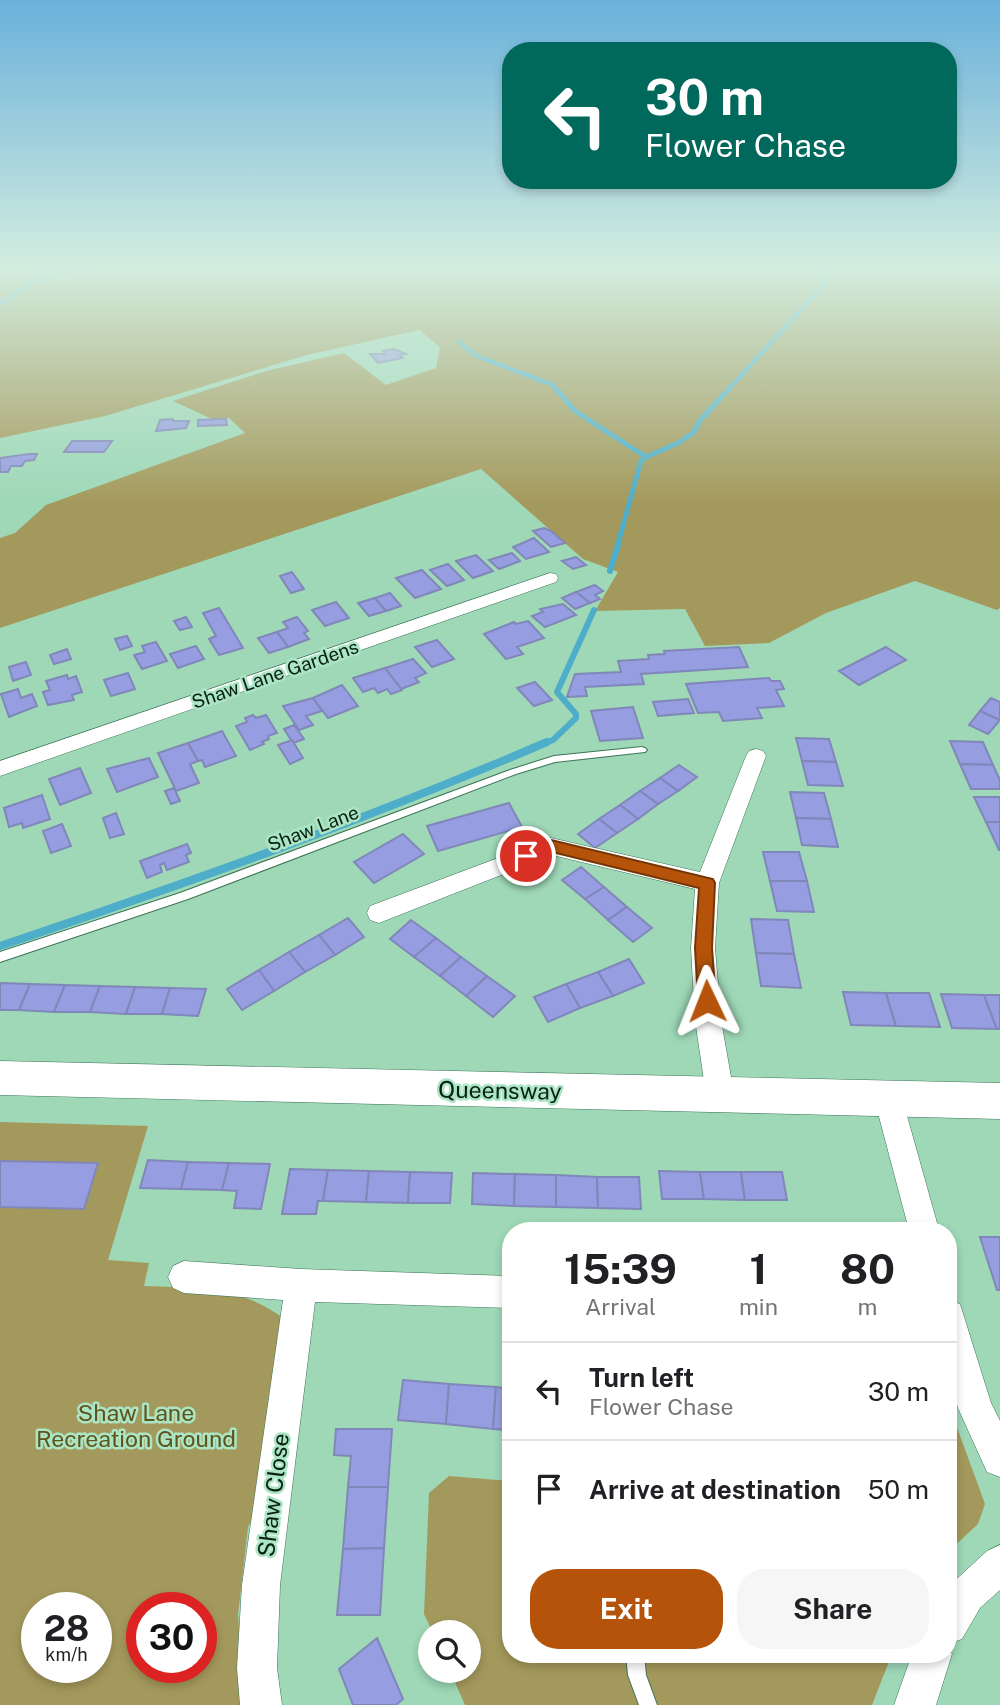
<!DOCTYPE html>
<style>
:root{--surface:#fff;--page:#f6f6f6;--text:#202124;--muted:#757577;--line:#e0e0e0;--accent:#b45309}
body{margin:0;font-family:"Public Sans",sans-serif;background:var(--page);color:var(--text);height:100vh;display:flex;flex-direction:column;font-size:26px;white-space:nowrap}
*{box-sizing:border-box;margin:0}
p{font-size:23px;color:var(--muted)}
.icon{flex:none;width:38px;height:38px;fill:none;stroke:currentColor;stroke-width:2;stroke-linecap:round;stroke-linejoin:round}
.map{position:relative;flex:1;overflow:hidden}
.sheet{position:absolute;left:502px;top:1222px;width:455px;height:441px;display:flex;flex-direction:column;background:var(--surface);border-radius:28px;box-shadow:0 4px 10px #0003}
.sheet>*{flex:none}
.top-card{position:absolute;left:502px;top:42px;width:455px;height:147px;border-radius:28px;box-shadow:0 4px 10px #0003;background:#00695c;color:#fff;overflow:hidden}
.controls{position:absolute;left:418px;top:1620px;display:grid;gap:14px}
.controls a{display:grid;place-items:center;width:63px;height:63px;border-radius:50%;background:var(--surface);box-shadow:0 4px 10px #0003;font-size:35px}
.speed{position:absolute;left:21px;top:1592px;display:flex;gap:14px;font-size:35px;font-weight:700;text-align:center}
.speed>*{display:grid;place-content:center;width:91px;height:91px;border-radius:50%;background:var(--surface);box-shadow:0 4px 10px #0003;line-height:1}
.speed small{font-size:18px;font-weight:400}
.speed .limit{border:10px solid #d22;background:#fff;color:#111}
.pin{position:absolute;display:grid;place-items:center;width:60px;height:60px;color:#fff;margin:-30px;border:4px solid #fff;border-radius:50%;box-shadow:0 2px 7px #0007}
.me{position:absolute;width:77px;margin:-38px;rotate:358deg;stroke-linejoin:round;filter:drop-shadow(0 0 5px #0008)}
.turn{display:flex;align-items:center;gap:24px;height:147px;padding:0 28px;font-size:32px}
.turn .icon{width:91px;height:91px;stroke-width:2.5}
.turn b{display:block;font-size:49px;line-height:60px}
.eta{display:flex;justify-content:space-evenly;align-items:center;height:119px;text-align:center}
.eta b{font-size:42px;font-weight:700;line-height:49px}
.primary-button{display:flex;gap:14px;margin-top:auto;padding:14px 28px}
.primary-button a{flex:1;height:80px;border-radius:28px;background:var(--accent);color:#fff;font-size:28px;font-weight:700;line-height:80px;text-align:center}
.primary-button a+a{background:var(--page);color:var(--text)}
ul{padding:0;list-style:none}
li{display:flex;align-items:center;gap:21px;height:98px;padding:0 28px;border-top:2px solid var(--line)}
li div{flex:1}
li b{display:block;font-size:26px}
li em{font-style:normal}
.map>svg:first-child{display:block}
.green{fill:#a4995c;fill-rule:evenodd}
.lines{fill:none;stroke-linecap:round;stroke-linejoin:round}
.stream-far3{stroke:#4eadc8;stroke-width:4.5}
.stream-far2{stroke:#4eadc8;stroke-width:5}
.stream-far1{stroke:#4eadc8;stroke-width:6}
.stream{stroke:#4eadc8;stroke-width:8}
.building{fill:#969de0;stroke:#8187b9;stroke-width:2}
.lane-casing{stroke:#3c7457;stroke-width:2}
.street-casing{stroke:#3c7457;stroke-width:1}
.secondary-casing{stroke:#3c7457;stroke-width:1}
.lane{fill:#fff;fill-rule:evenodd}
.street{fill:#fff;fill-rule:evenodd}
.secondary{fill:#fff;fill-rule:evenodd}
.route{fill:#b45309;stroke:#753606;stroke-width:2}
.labels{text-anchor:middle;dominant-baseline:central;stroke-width:5;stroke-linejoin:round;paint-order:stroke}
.street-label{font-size:19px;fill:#092014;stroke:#abe5c4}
.near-street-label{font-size:23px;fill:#092014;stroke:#abe5c4}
.near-park-label{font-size:23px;fill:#5e541b;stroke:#abe5c4}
</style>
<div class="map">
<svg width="1000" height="1705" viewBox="0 0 1000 1705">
<rect width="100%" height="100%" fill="#9ed8b7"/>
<g class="green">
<polygon points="0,266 1000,266 1000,608 997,610 915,581 826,613 769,643 705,646 685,609 595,611 618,572 583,559 481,469 0,628 0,538 15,533 46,505 245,433 229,418 214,420 173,401 266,371 344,353 386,385 436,368 440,347 419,330 307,355 105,416 0,438"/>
<path d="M0 1122 148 1126 108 1260 149 1263 144 1286C200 1288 237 1285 285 1319L263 1497 248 1527 238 1615 245 1705H0ZM37 1608H96V1668H37ZM142 1608H201V1668H142Z"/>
<polygon points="948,1403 985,1504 978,1524 949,1551"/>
<polygon points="449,1476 511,1481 511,1654 892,1654 872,1705 465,1705 450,1671 469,1671 469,1633 433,1633 424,1614 429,1493"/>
</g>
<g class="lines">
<g class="stream-far3">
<polyline points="37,277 44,266"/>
<polyline points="0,304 38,279 89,266"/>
<polyline points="459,342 477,356 553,385 558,391"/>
<polyline points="727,391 826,282 822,266"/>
</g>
<g class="stream-far2">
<polyline points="556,389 575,411 646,457 641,461 617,547"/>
<polyline points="646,457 678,443 693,433 701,419 729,389"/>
</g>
<g class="stream-far1">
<polyline points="610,571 618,545"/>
<polyline points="543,744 553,740 576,718 576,714 557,692 594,610"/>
</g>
<path class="stream" d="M0 946C185 884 368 819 547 742"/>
</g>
<g class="building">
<polygon points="394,349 406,354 399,355 403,358 378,363 370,354 385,354 383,351"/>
<polygon points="173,419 173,421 189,421 186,428 156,431 160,420"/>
<polygon points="226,419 227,425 198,426 198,420"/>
<polygon points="72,441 112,441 104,452 64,452"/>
<polygon points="29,454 37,454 34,460 25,461 22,466 11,466 8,472 0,472 0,458"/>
<polygon points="544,528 551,531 565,543 551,547 533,531"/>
<polygon points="534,538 549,552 526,559 513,547"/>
<polygon points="512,553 520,561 499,569 489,560"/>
<polygon points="476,555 493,571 473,578 456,561"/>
<polygon points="576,557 586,565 573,569 562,561"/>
<polygon points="448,564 464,580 447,586 430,570"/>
<polygon points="422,570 441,589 415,598 396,578"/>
<polygon points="292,572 304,589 291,593 280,576"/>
<polygon points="595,585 603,591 595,595 600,599 590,603 576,592"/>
<polygon points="576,592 590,603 575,609 562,598"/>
<polygon points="390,593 401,606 386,611 375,598"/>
<polygon points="375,598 386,611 369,616 358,603"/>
<polygon points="336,602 349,618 325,626 312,610"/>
<polygon points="563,604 576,615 545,627 532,616 543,612 540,609"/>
<polygon points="219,608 243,648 219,655 209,639 216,636 203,613"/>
<polygon points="186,617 192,627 180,630 174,621"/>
<polygon points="297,617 308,631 304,633 309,639 288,647 277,632 288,628 283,622"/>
<polygon points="528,621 544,638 517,647 523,654 506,659 484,634 514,622 516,624"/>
<polygon points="277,632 288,647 269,653 258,638"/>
<polygon points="127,636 132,646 120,650 115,639"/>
<polygon points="437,640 454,659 432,667 415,647"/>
<polygon points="156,642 167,661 142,669 134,655 145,652 142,646"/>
<polygon points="196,646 204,659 178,668 170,654"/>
<polygon points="739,647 748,667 641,674 644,684 585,687 587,696 567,697 575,674 621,672 618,661 649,659 648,655 665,654 664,651"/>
<polygon points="886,647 906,660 859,685 839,671"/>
<polygon points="67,649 71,659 54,664 50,655"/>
<polygon points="413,659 426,673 415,678 419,682 401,689 385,668"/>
<polygon points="26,662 31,675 13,681 9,667"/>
<polygon points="385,668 402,690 391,694 387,689 378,693 374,688 363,692 353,678"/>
<polygon points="128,673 135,689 111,696 104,680"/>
<polygon points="67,675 68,679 76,676 82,692 72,695 74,700 48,705 43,692 50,690 46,681"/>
<polygon points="769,678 771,681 780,681 784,689 776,690 784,706 757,708 762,718 723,721 719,712 698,713 686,684"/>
<polygon points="535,682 552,700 534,706 517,688"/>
<polygon points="342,685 358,706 328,718 313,698"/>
<polygon points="18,689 21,698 32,694 37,706 9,717 1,694"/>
<polygon points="313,698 322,711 306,716 313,725 299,730 283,706"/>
<polygon points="991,698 1000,702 1000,720 980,711"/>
<polygon points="688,699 694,713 658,716 653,702"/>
<polygon points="633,707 643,738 600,741 591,711"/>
<polygon points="980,711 1000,720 988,734 969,725"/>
<polygon points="253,715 256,718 266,715 277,733 268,736 269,739 262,742 264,744 250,750 236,726 247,722 245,718"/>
<polygon points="294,725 304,739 293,743 284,729"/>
<polygon points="222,731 236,756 205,767 202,760 198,761 188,743"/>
<polygon points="796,738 829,739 836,762 802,761"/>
<polygon points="292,740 303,758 290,764 278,745"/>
<polygon points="950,741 983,742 993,765 960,764"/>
<polygon points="188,743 198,761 190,764 199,783 176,791 158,753"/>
<polygon points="149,758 158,777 117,792 107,769"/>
<polygon points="802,761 836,762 843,786 808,785"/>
<polygon points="960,764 993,765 1000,780 1000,789 971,789"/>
<polygon points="679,765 697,777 678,791 660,778"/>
<polygon points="80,768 91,793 60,805 49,779"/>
<polygon points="660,778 678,791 658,804 640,791"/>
<polygon points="174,788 180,801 171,804 165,791"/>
<polygon points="640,791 658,804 638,819 620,805"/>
<polygon points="790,792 824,793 831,819 796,818"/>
<polygon points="42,795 50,819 23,828 22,823 9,827 4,808"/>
<polygon points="974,797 1000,797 1000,822 986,822"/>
<polygon points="509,803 522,827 438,851 427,826"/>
<polygon points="620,805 638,819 617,833 599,819"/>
<polygon points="116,813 124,834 110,838 103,818"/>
<polygon points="796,818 831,819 838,847 802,845"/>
<polygon points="599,819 617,833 595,848 578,834"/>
<polygon points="986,822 1000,822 1000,850 999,850"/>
<polygon points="62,824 71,846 51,853 43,831"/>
<polygon points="403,834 424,854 374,883 354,862"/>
<polygon points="187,844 191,853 186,855 189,862 167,870 164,863 160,865 162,872 147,878 140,861"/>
<polygon points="763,852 799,852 807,881 770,881"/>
<polygon points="581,867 604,887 585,899 562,880"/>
<polygon points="770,881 807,881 814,912 777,911"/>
<polygon points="604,887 627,907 608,920 585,899"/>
<polygon points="627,907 652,928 633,942 608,920"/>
<polygon points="348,918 364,937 335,955 319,935"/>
<polygon points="751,919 788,920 794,954 756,953"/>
<polygon points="411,920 436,938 414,957 390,939"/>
<polygon points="319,935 335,955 305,972 289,952"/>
<polygon points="436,938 461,957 440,976 414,957"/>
<polygon points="289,952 305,972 274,991 259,970"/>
<polygon points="756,953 794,954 801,988 761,986"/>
<polygon points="461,957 487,976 466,996 440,976"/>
<polygon points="629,959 644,983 613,996 598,972"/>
<polygon points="259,970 274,991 242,1010 227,989"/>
<polygon points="598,972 613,996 580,1008 566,984"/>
<polygon points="487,976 515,996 493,1017 466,996"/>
<polygon points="0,983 30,984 19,1010 0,1010"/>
<polygon points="30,984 65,985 54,1012 19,1010"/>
<polygon points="566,984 580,1008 548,1022 534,997"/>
<polygon points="65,985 100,986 90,1012 54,1012"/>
<polygon points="100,986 135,987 126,1014 90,1012"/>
<polygon points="135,987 170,988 162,1014 126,1014"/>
<polygon points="170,988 206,989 198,1016 162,1014"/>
<polygon points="843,992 886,993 896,1026 851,1025"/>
<polygon points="886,993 929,993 940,1027 896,1026"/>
<polygon points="941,994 984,995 997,1029 952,1028"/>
<polygon points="984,995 1000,995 1000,1029 997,1029"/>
<polygon points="148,1160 188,1162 181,1189 140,1188"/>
<polygon points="0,1161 98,1163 84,1209 48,1208 0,1207"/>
<polygon points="188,1162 229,1163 222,1190 181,1189"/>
<polygon points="229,1163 270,1164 261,1209 234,1208 237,1191 222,1190"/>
<polygon points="290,1169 328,1170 323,1201 318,1201 316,1214 282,1214"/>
<polygon points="328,1170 369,1171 366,1202 323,1201"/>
<polygon points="369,1171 410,1172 408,1203 366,1202"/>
<polygon points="659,1171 700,1172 704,1199 662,1199"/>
<polygon points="410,1172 452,1173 450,1203 408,1203"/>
<polygon points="700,1172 741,1172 745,1200 704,1199"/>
<polygon points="741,1172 782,1172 787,1200 745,1200"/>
<polygon points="473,1173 515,1174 514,1206 472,1204"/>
<polygon points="515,1174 556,1175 556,1207 514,1206"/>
<polygon points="556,1175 597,1177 598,1208 556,1207"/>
<polygon points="597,1177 639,1177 641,1209 598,1208"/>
<polygon points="980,1237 1000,1237 1000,1290 997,1290"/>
<polygon points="403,1380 449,1384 446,1424 398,1420"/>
<polygon points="449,1384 496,1387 493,1429 446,1424"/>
<polygon points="496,1387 511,1389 511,1430 493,1429"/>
<polygon points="336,1429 392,1429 388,1487 348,1487 351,1456 334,1455"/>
<polygon points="348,1487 388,1487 384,1548 343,1549"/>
<polygon points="384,1548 380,1615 337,1615 343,1549"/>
<polygon points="377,1638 403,1699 396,1705 353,1705 339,1669"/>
</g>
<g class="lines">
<defs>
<g id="lane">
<polygon points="642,747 645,748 647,750 645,752 555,762 516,774 188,899 0,962 0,952 180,893 510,770 554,756"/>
<polygon points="626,1654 644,1654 646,1675 657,1705 639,1705 628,1675"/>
</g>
<g id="street">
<polygon points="550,573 556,574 558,578 556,582 0,776 0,761"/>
<polygon points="756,749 763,751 766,756 719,883 715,948 721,1020 734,1094 730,1103 720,1107 710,1103 706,1094 695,1020 691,948 695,889 552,855 379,923 370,920 367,913 370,906 551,838 700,872 746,756 749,751"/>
<polygon points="888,1085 898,1089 902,1098 939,1230 909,1230 874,1098 878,1089"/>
<polygon points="184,1261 301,1269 511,1276 511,1308 315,1302 280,1585 277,1668 282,1705 240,1705 237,1668 242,1585 283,1300 184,1293 173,1288 168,1277 173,1266"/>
<polygon points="948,1300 960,1304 991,1403 1000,1421 1000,1477 987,1472 958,1408 948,1376"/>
<polygon points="1000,1545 1000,1590 980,1608 962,1639 948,1644 948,1587 987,1551"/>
<polygon points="948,1646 952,1654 936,1705 894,1705 912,1654 948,1654"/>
</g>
<polygon id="secondary" points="0,1061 1000,1083 1000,1119 0,1095"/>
</defs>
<use href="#lane" class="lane-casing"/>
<use href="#street" class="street-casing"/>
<use href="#secondary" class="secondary-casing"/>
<use href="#lane" class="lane"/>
<use href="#street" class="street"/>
<use href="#secondary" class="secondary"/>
</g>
<linearGradient id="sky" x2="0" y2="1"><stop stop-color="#6ab1db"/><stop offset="0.53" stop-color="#d3eddf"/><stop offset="1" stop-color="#d3eddf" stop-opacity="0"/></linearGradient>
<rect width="1000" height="505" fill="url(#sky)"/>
<polygon class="route" points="551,840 713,879 715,883 712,948 716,1001 714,1006 707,1009 701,1006 698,1001 695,948 699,888 552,852 526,862 521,860 518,856 521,851"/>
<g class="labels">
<g class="street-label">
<text transform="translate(275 674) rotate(-19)">Shaw Lane Gardens</text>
<text transform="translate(313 828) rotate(-21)">Shaw Lane</text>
</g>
<g class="near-street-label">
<text transform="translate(500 1090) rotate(1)">Queensway</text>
<text transform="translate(273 1495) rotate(-83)">Shaw Close</text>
</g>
<g class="near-park-label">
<text x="136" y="1412">Shaw Lane<tspan x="136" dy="26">Recreation Ground</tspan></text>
</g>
</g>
</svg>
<div class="controls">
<a><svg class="icon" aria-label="search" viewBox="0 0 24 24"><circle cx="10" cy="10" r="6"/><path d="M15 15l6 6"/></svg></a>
</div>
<div class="speed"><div>28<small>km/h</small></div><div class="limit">30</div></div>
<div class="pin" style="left:526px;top:856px;background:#d93025"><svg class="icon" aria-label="arrive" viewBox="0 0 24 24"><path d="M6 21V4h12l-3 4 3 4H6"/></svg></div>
<svg class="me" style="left:707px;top:1001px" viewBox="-20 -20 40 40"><path d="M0-17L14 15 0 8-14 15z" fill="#b45309" stroke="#fff" stroke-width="4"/></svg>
<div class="top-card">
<div class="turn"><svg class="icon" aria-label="left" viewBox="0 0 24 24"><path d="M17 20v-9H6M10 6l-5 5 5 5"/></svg><div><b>30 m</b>Flower Chase</div></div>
</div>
<section class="sheet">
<div class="eta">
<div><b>15:39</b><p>Arrival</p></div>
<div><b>1</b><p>min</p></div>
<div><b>80</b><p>m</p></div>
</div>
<ul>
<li><svg class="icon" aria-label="left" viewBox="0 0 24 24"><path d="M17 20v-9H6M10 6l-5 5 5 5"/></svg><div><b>Turn left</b><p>Flower Chase</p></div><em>30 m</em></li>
<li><svg class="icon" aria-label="arrive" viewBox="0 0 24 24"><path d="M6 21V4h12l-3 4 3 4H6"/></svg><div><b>Arrive at destination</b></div><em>50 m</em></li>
</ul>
<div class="primary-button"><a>Exit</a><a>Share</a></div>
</section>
</div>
